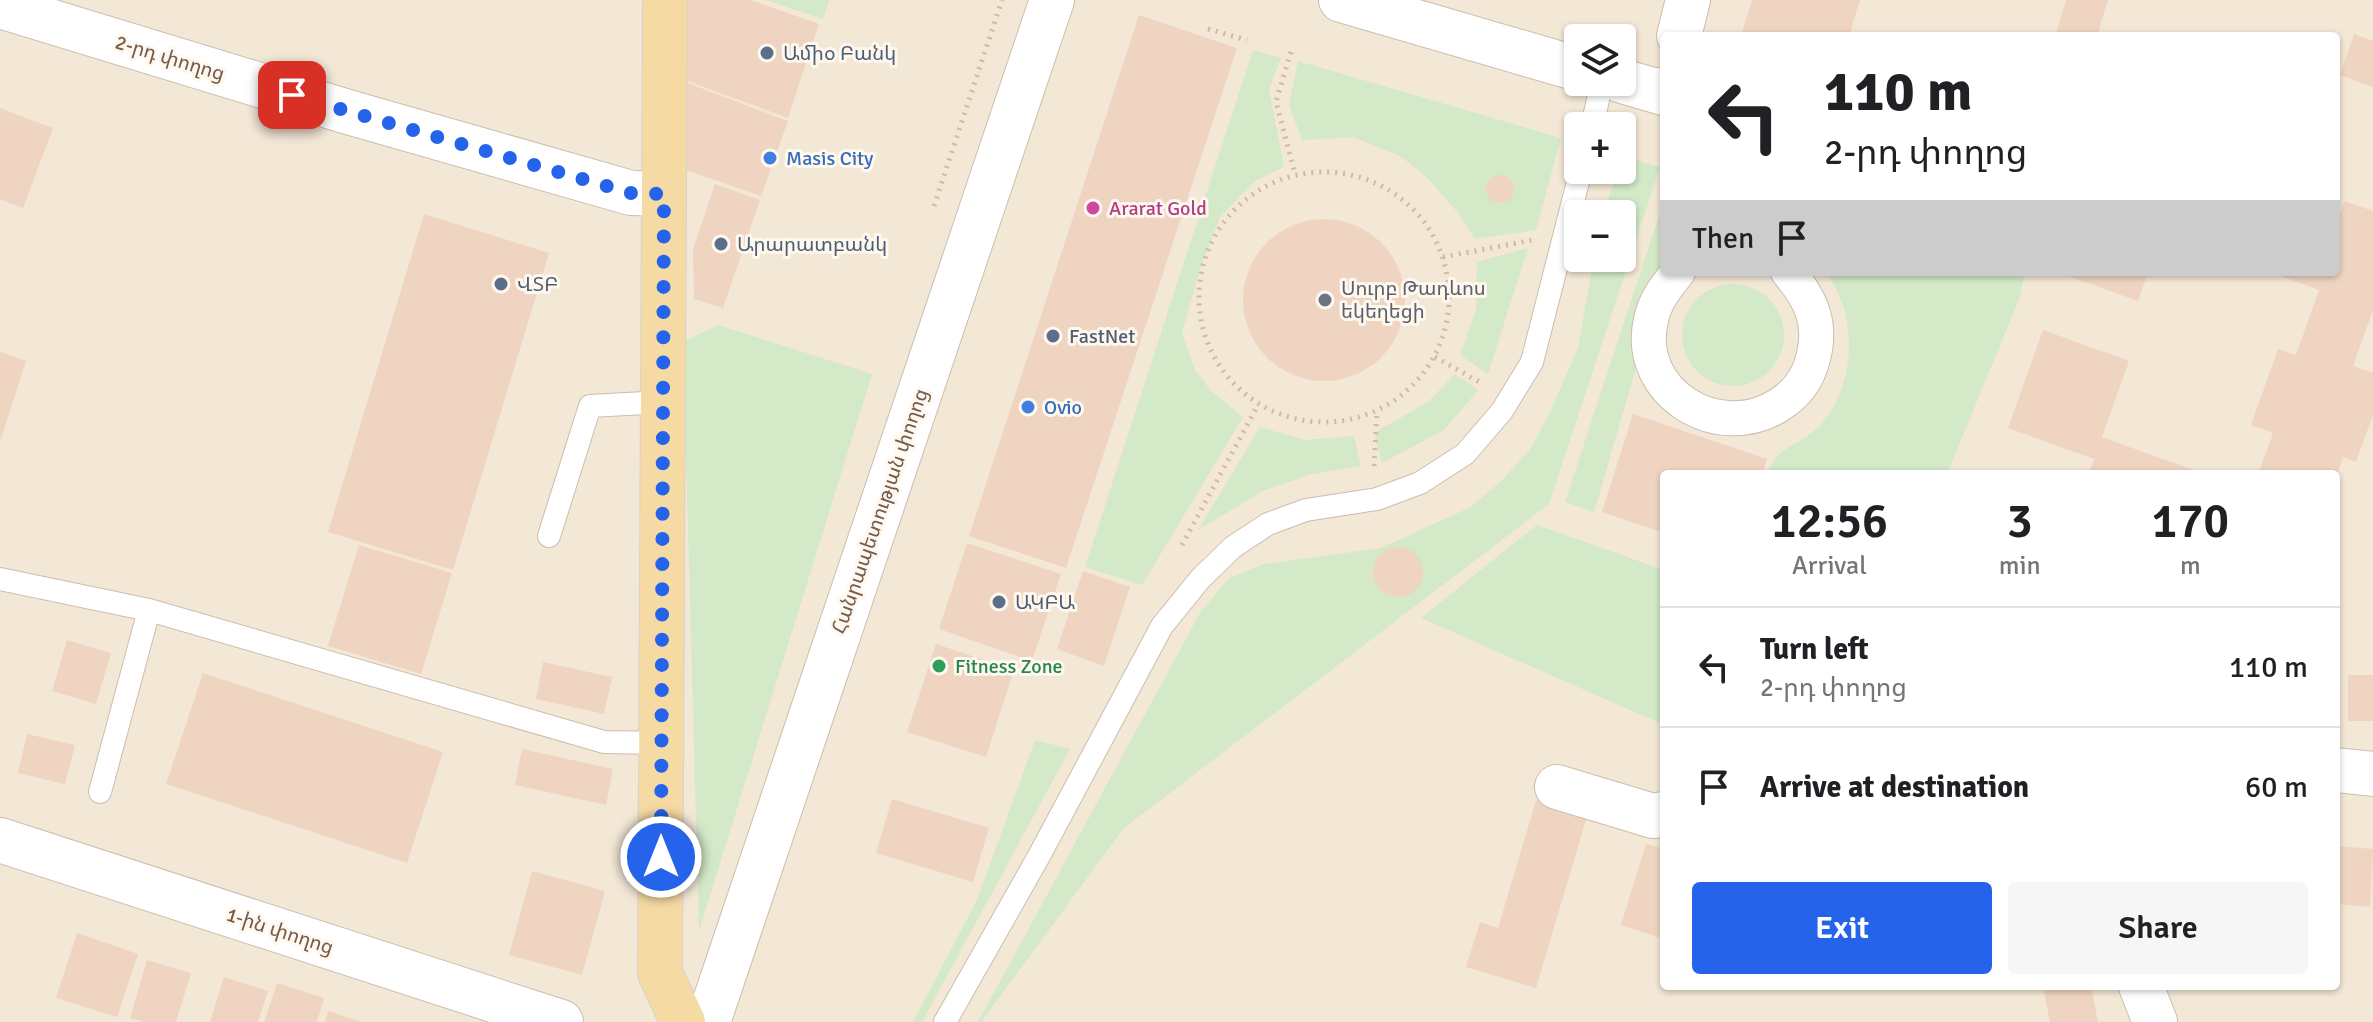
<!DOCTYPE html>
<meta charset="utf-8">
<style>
:root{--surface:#fff;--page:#f6f6f6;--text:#202124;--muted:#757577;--line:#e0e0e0;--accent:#2563eb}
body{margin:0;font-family:Signika,"Noto Sans Armenian",sans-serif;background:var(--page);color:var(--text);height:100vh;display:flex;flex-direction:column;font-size:30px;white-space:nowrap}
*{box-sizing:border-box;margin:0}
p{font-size:26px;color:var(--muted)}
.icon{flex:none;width:44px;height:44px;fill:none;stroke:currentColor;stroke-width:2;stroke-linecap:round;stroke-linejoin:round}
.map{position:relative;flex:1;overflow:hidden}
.details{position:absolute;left:1660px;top:470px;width:680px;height:520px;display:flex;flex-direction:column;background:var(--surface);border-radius:8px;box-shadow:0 2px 6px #0004}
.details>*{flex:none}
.top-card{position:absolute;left:1660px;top:32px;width:680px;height:244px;border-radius:8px;box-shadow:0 2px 6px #0004;background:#fff;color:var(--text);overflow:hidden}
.tools{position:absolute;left:1564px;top:24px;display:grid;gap:16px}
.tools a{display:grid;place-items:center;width:72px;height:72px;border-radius:8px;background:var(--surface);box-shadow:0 2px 6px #0004;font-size:40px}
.pin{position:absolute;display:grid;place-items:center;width:68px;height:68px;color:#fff;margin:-34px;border-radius:16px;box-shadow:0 4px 12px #0006}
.me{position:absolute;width:88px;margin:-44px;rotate:0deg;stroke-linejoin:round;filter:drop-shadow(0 0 6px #0008)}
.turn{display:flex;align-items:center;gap:28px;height:168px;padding:0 32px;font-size:36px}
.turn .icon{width:104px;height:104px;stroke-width:2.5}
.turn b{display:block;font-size:56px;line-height:68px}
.then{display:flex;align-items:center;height:76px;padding:0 32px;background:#0003;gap:16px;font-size:30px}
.eta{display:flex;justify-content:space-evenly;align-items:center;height:136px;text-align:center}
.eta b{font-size:48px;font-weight:600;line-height:56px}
.primary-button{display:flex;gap:16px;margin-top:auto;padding:16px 32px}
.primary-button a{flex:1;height:92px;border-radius:8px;background:var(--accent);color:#fff;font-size:32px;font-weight:600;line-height:92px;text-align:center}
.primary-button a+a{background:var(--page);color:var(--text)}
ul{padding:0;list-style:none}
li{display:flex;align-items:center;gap:24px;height:120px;padding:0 32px;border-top:2px solid var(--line)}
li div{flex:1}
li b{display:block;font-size:30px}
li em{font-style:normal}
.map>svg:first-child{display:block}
.residential{fill:#f3e7d6;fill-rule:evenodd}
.green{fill:#d3e9c7}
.building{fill:#efd5c1}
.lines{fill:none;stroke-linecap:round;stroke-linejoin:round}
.service-casing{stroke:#cdbdae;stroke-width:24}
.pedestrian-casing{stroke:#cdbdae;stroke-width:36}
.minor-casing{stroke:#cdbdae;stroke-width:46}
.tertiary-casing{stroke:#cdbdae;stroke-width:46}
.primary-casing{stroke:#d8d1cd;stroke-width:46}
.path{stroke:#d5b8a4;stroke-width:5;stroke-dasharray:2 6;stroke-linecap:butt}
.service{stroke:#fff;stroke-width:22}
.pedestrian{stroke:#fff;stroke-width:34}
.minor{stroke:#fff;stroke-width:44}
.tertiary{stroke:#fff;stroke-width:44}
.primary{stroke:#f6daa4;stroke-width:44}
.route{stroke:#2563eb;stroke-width:14;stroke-dasharray:0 25.2}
.service-dot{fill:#5c6f8a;stroke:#fef8ee;stroke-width:3}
.shop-dot{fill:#3f7fe0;stroke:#fef8ee;stroke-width:3}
.hotel-dot{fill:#d1479c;stroke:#fef8ee;stroke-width:3}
.worship-dot{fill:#6b7280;stroke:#fef8ee;stroke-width:3}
.leisure-dot{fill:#2e9e5b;stroke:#fef8ee;stroke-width:3}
.labels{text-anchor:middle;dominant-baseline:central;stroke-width:6;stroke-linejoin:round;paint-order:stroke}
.service-label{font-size:20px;fill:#4e5e75;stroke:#fef8ee;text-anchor:start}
.street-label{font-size:20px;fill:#745c4d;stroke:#fef8ee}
.shop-label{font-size:20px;fill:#366cbe;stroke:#fef8ee;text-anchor:start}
.hotel-label{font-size:20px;fill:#b23c85;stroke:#fef8ee;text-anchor:start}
.worship-label{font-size:20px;fill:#5b616d;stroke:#fef8ee;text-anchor:start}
.leisure-label{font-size:20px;fill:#27864d;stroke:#fef8ee;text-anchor:start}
</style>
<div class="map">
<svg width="2373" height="1022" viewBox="0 0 2373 1022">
<rect width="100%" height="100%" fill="#fbf4e8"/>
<path class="residential" d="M0 0H2373V1022H0ZM1664 36H2336V272H1664ZM1578 38H1622V82H1578ZM1578 126H1622V170H1578ZM1578 214H1622V258H1578ZM1664 474H2336V986H1664Z"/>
<g class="green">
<polygon points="766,0 829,0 823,19"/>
<polygon points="1253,50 1281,58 1269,89 1284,167 1255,181 1220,217 1201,266 1182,333 1194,368 1211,391 1243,417 1142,585 1085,567"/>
<polygon points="1298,61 1561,138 1536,230 1475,239 1459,214 1426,176 1400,156 1353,137 1302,140 1289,105"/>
<polygon points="1622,156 1660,167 1549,504 1124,828 981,1022 978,1022 1200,613 1228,579 1264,564 1381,548 1471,507 1500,482 1530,450 1551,410 1578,348 1594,258 1622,258 1622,214 1604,214 1617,170 1622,170"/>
<polygon points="1664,201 1664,272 1594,512 1565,502"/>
<polygon points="1528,248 1488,374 1460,355 1476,310 1477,262"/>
<path d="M1824 272H2025L2019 299 1947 474H1767C1776 447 1796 447 1815 430 1856 395 1861 311 1824 272Z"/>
<circle cx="1733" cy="335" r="51"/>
<polygon points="718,325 872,374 699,931 683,342"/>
<polygon points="1455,374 1478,390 1444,430 1382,463 1374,433 1428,402"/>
<polygon points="1260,427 1305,440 1354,436 1361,466 1312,474 1265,490 1198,530"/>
<polygon points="1537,525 1664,570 1664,725 1421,618"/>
<polygon points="1035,740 1070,749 922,1022 913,1022 977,900"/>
</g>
<g class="building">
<polygon points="684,0 751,0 819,24 788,118 685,80"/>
<polygon points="1752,0 1860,0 1849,36 1741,36"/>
<polygon points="2066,0 2108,0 2097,36 2055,36"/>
<polygon points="1139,15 1237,48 1066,568 969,536"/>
<polygon points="2354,34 2373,41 2373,87 2340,75"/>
<polygon points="685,82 788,121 761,196 683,169"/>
<polygon points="0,108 53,128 23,208 0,199"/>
<circle cx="1500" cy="189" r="14"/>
<polygon points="715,184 760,200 723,308 694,299 693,249"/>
<polygon points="2345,201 2373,211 2373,310 2353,366 2373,373 2373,415 2356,462 2343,457 2337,474 2258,474 2273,433 2251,425 2278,349 2296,355 2319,290 2269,272 2336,272 2336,225"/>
<polygon points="424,214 549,253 453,570 328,532"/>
<circle cx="1324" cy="300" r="81"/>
<polygon points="2057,272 2148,272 2138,301"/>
<polygon points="2043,330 2129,361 2102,437 2204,474 2089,474 2094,459 2008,428"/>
<polygon points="0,352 26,361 1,439 0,439"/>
<polygon points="1633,414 1767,459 1762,474 1664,474 1664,533 1602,512"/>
<polygon points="967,543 1061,574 1032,661 939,629"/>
<polygon points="359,545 452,573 421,674 328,646"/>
<circle cx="1398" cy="572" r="25"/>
<polygon points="1083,571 1130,587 1104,666 1057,649"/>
<polygon points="67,640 111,653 96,704 52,691"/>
<polygon points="936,644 1014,670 986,757 907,732"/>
<polygon points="543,662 612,677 604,714 536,699"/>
<polygon points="203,673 443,752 407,863 166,784"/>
<rect x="2348" y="675" width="25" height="46"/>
<polygon points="27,734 75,745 65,784 18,773"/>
<polygon points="522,749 613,769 606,805 515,785"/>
<polygon points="1538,794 1589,810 1536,988 1466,967 1480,922 1498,928"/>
<polygon points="892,799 989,828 973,882 876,853"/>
<polygon points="1646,844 1664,849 1664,939 1621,925"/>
<polygon points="2336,846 2373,849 2370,907 2336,904"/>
<polygon points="532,871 605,891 582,975 509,955"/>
<polygon points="77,933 138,954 117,1017 56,998"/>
<polygon points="147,960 191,973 176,1022 144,1022 130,1018"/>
<polygon points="224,977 268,991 258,1022 210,1022"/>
<polygon points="277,983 324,998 317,1022 264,1022"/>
<polygon points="2043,986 2091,986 2098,1022 2050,1022"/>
<polygon points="328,1011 359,1021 359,1022 325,1022"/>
</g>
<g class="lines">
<defs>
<g id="service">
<polyline points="1592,126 1602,82"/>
<polyline points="549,536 590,406 663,402"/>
<polyline points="0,579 149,610 604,742 662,743"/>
<polyline points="100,792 149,610"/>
<polyline points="945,1022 1039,856 1162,626 1201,578 1233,547 1268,524 1306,510 1377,499 1420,483 1465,454 1502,411 1532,362 1581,170"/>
</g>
<path id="pedestrian" d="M1678 272C1666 287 1655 300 1651 320 1634 392 1718 444 1779 405 1795 395 1807 380 1812 362 1823 325 1812 300 1788 272"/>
<g id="minor">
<polyline points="1341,0 1578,69"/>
<polyline points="0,6 348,112 631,193 664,194"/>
<polyline points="1679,36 1688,0"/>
<polyline points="1622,81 1663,93 1664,89"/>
<polyline points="2336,770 2373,774"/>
<polyline points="1557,787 1653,816 1664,814"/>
<polyline points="0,840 561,1022"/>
<polyline points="2141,986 2155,1022"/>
</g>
<polyline id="tertiary" points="708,1022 1052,0"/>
<polyline id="primary" points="665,0 660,973 683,1022"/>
</defs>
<use href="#service" class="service-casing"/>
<use href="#pedestrian" class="pedestrian-casing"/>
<use href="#minor" class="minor-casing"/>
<use href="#tertiary" class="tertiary-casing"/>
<use href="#primary" class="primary-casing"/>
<g class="path">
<polyline points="1208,29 1247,40"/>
<polyline points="1291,52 1276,102 1295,174"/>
<circle cx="1324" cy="297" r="125"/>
<polyline points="934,206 1002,0"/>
<polyline points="1443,257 1533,240"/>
<polyline points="1435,357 1483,384"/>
<polyline points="1374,466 1377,412"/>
<polyline points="1182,545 1258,405"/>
</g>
<use href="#service" class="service"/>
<use href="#pedestrian" class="pedestrian"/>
<use href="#minor" class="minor"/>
<use href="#tertiary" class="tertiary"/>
<use href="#primary" class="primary"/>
</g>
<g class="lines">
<polyline class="route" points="292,95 631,193 664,194 661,857"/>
</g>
<g class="service-dot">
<circle cx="767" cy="53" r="8"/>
<circle cx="721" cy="244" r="8"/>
<circle cx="501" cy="284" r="8"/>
<circle cx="1053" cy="336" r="8"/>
<circle cx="999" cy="602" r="8"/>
</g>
<g class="shop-dot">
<circle cx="770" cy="158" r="8"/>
<circle cx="1028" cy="407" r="8"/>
</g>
<circle class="hotel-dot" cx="1093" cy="208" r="8"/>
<circle class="worship-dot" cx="1325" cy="300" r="8"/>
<circle class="leisure-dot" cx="939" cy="666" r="8"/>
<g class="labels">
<g class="service-label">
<text x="783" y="53">Ամիօ Բանկ</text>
<text x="737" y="244">Արարատբանկ</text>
<text x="517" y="284">ՎՏԲ</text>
<text x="1069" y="336">FastNet</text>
<text x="1015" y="602">ԱԿԲԱ</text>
</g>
<g class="street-label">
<text transform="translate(170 58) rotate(17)">2-րդ փողոց</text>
<text transform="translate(880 511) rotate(-71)">Հանրապետության փողոց</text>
<text transform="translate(280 931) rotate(18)">1-ին փողոց</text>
</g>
<g class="shop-label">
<text x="786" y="158">Masis City</text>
<text x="1044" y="407">Ovio</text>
</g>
<g class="hotel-label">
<text x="1109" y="208">Ararat Gold</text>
</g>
<g class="worship-label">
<text x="1341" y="288">Սուրբ Թադևոս<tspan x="1341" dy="23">եկեղեցի</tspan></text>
</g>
<g class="leisure-label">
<text x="955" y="666">Fitness Zone</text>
</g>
</g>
</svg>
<div class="tools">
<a><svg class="icon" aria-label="layers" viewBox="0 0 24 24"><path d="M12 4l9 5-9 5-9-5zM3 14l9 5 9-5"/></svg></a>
<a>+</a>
<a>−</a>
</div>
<div class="pin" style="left:292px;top:95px;background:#d93025"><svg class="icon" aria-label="arrive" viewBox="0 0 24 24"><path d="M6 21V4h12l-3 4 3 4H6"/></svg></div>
<svg class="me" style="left:661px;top:857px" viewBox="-20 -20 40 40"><circle r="17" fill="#2563eb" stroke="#fff" stroke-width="3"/><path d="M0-11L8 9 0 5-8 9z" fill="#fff"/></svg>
<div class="top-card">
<div class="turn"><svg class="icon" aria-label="left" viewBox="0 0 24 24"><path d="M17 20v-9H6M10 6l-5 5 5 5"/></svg><div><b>110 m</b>2-րդ փողոց</div></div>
<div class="then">Then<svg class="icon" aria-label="arrive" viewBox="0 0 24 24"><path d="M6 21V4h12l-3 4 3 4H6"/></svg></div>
</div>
<section class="details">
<div class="eta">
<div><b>12:56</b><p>Arrival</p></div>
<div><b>3</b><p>min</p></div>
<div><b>170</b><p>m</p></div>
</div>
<ul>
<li><svg class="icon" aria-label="left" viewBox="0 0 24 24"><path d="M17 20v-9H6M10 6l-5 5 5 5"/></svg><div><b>Turn left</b><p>2-րդ փողոց</p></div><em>110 m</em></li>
<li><svg class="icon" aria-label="arrive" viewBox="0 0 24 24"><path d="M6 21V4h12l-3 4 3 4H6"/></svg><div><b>Arrive at destination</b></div><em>60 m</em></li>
</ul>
<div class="primary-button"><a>Exit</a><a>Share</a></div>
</section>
</div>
